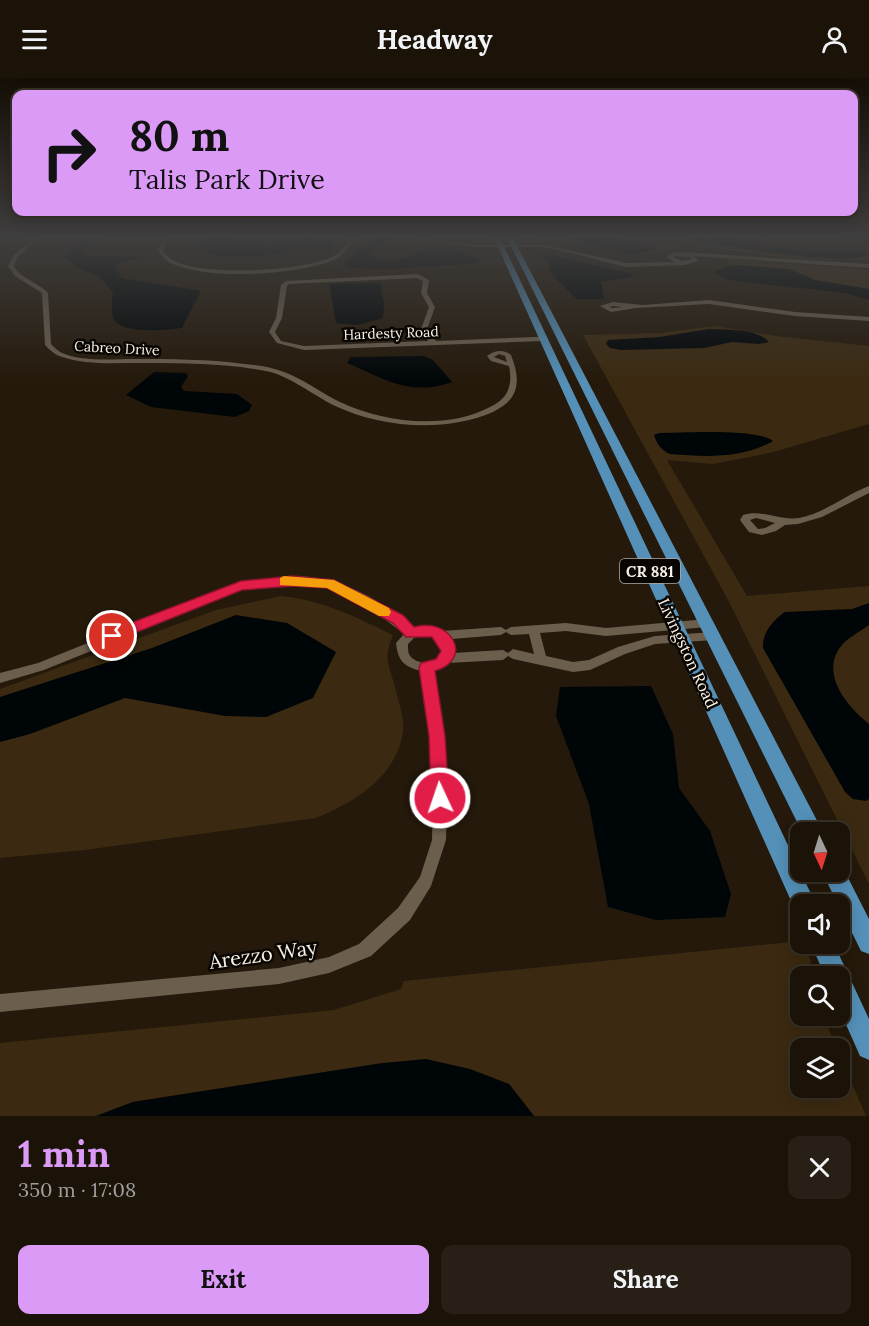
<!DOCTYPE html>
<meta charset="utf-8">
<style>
:root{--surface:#1b1308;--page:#282016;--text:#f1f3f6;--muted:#a09e9c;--line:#393229;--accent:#db9af6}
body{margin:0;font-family:Lora,serif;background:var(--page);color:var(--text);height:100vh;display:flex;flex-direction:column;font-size:22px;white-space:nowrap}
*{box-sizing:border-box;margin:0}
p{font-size:20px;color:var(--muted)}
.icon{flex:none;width:33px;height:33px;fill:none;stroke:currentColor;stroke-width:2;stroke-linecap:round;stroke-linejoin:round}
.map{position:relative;height:1038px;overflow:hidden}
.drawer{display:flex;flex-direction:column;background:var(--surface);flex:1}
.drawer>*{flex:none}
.hud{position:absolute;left:12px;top:12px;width:846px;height:126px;border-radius:12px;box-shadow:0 3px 15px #0003,0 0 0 2px var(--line);background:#db9af6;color:#111;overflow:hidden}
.needle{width:39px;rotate:176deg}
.fabs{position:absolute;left:790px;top:744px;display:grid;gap:12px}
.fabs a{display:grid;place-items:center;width:60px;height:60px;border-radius:12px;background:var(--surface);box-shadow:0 3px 15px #0003,0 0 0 2px var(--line);font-size:30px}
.pin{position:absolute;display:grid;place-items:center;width:51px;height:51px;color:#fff;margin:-26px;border:3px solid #fff;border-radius:50%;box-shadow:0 2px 6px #0007}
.me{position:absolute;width:66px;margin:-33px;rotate:357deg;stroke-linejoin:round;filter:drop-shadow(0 0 4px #0008)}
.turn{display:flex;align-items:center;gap:21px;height:126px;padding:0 18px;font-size:27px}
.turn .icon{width:78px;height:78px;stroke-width:2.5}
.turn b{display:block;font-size:42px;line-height:51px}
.round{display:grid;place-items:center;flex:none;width:63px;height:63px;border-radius:12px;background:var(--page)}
.summary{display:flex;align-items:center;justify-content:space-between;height:102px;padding:0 18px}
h1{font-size:36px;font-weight:700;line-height:45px;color:var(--accent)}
.primary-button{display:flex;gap:12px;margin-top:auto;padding:12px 18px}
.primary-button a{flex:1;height:69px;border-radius:12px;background:var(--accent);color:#111;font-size:24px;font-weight:700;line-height:69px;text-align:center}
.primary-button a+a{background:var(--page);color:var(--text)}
header{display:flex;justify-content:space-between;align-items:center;height:78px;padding:0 18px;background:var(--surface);font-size:27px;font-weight:700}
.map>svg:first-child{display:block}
.green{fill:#3b2a11}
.water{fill:#000507}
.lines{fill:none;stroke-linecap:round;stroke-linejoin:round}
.minor{fill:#6b5e4d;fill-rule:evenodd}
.primary{fill:#5490b8;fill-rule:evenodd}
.route{fill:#e11d48;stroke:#92132f;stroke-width:1.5}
.slow{fill:#f59e0b}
.labels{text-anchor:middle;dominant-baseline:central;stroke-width:5;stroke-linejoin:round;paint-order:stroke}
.far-street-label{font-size:14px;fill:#f8f1e7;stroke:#090602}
.shield{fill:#090602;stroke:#b0aaa2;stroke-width:1.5}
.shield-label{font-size:15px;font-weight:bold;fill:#f8f1e7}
.street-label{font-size:16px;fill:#f8f1e7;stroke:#090602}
.near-street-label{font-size:20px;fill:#f8f1e7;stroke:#090602}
</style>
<header><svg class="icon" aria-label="menu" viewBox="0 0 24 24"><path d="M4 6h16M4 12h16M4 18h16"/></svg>Headway<svg class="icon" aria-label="person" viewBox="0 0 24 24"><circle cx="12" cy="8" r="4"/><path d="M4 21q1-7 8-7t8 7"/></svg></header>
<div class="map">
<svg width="869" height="1038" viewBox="0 0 869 1038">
<rect width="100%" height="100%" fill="#24190a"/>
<g class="green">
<path d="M523 160H710C760 175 815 175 867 178L868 182 800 181 693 168 640 177 556 162Z"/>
<polygon points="726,181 869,192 869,213 733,192"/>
<polygon points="715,248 776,258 869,268 869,346 770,375 713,386 667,382 747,518 869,508 869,806 727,520 583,257 661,255"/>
<path d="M281 518C322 522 356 539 393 557 382 583 390 587 396 613 399 625 405 643 403 654 396 699 355 724 316 740L85 772 0 780V611L216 532Z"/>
<polygon points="801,863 811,883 806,898 801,898 801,938 823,938 837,970 801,970 801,1010 840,1010 840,978 866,1038 534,1038 509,1006 383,985 133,1024 96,1038 0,1038 0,965 334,932 401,911 404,903"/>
</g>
<g class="water">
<path d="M205 160H231L244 166 269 168 307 160 331 164 332 171C325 177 315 168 306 170 280 176 224 187 201 170Z"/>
<path d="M379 160 394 161 380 166 373 174 372 177C391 190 404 178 422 173 439 169 469 171 481 185L388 191 348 190 344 187V183C358 176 365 167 379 160Z"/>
<path d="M560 160H616L660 170C630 186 591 163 560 160Z"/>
<path d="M684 160 737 162 760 168 800 172 862 174 867 177C842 189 716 167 684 160Z"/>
<path d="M90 164 83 174 85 178 145 179 118 185 115 190 122 200 201 213 182 250C167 252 125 256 115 243 110 235 112 223 113 214L100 199 77 189 65 179 79 165Z"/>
<polygon points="549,177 629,195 635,198 601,204 604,221 577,221 551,196 549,186 542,178"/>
<polygon points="736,187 789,191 815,202 869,211 869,222 845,215 729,202 714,194 724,189"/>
<polygon points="380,205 384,226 383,240 358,247 336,245 329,206"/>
<path d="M709 251C726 252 757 250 769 264L759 266 732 264 704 270 621 272 610 270 606 266 608 262 659 259Z"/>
<path d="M424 278 433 282 452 304C410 319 385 301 347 285L351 279Z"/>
<polygon points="154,294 186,295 188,298 181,309 184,313 237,316 252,327 249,333 235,339 151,329 126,317"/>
<path d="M659 355C683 355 756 350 773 363 742 381 705 379 670 376 661 372 657 366 654 357Z"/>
<path d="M869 525V547C861 553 849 559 842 567 819 594 846 628 869 646V721L866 723 853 721 845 714 763 570C762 555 773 542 785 534L852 531Z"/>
<polygon points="236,537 287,545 336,574 313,620 266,639 225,638 125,620 30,656 0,664 0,619 152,570"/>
<polygon points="651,608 673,656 679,710 710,753 731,816 725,839 656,842 608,829 589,726 556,638 560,609"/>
<polygon points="426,981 470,991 509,1006 534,1038 96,1038 133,1024 383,985"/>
</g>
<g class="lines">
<g class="minor">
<path d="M33 160H38L17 180 14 188C21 201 38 204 48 215L51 266C54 269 58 273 62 275 83 284 112 281 134 281 171 281 207 281 244 286 257 287 271 289 284 294 304 301 321 315 340 324 384 345 446 352 490 329 508 321 513 307 509 288L491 283 487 278C495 272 503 271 511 277 521 302 520 321 493 334 444 355 381 350 333 327 314 317 297 304 277 296 266 292 253 291 241 289 206 285 171 285 136 285 111 285 84 287 59 278 54 276 49 271 45 267L42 215 15 198 8 188 13 178ZM499 276 505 278 507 284 494 279Z"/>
<polygon points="107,160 116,161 120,160 161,160 122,162 117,164 105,163"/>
<path d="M164 160H168L163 173C166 176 169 180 173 182 201 199 303 193 332 179 341 175 345 166 352 160H357C350 167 344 178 334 182 297 197 207 203 171 185 166 183 161 177 158 173Z"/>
<path d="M412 160 474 167H546L626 185 675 184 666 179 673 175 682 174 869 186V190L694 178 698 183 685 187 626 189 546 169H474ZM676 178 690 179 692 181 682 183 673 179Z"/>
<path d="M418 196 429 202 427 215 435 229 427 251 433 261 437 263 534 259H543L546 261 543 263 304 272 277 265 269 254 276 240 281 207 286 203ZM417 200 423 203 421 215 429 229 421 251 428 263 304 268 281 263 275 254 282 240 287 208 289 206Z"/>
<path d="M709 222 795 234 869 239V243L795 238 709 226 636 230 611 234 600 228 613 224 643 227ZM613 228 623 229 612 230 609 229Z"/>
<path d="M869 408V415L822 439 798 446 785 447 776 453 762 457 749 454 740 442 743 437C762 431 779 443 799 440 825 435 845 417 869 408ZM756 440 775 445 765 450 758 451 750 442Z"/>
<path d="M296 498C340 499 382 521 413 551L430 548 441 553 501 549 506 552 511 549 566 545 606 550 707 541 711 542 712 545 711 548 707 549 606 558 566 553 540 555 546 578 573 584 589 582 618 569 655 558 714 554 718 555 720 558 718 561 714 562 655 566 625 576 590 592 573 594 513 581 508 578 503 582 448 585 445 588 433 592 443 658 447 720 446 762 431 808 410 842 371 878 329 895 279 906 0 934V916L279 890 329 879 359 866 398 830 420 799 432 762 433 720 431 658 422 593C404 589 398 583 396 565L404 556 369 529 335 511 307 506 273 507 242 512 44 592 0 605V595L38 585 237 505ZM506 554 511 557 529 556 534 576 513 571 508 575 503 572 453 575 454 572 452 561 501 557ZM429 557 442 564C446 585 417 591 409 576 408 574 408 568 408 566L414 560Z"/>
</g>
<g class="primary">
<polygon points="494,160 500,160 812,818 815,826 801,826 801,836 796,834"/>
<polygon points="507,160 513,160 823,754 802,754"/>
<polygon points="841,786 869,841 869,876 861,873 822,794 840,794"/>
<polygon points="811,866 834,866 869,941 869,982 860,978 840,933 840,898 825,898"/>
</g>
</g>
<linearGradient id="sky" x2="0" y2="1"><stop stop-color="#140e06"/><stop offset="0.52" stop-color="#3f3e3e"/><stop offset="1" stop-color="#3f3e3e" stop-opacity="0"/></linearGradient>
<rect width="869" height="305" fill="url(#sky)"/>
<path class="route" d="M293 498 334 502 403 537 414 549C449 538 476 580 435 593L445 658 449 720 447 726 440 729 434 726 431 720 429 658 419 590 421 585 436 581 441 573 432 559H406L393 545 327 510 293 508 242 512 117 562H107L105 558 107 554 241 503Z"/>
<polygon class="slow" points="284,498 334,502 389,530 391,534 389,538 379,538 327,510 280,507 280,500"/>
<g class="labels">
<g class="far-street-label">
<text transform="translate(391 255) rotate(-2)">Hardesty Road</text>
<text transform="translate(117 270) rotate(3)">Cabreo Drive</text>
</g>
<rect class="shield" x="620" y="481" width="60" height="24" rx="4.5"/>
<g class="shield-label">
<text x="650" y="493">CR 881</text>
</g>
<g class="street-label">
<text transform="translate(688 575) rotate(65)">Livingston Road</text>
</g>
<g class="near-street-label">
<text transform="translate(263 876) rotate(-8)">Arezzo Way</text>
</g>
</g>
</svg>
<div class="fabs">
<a><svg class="needle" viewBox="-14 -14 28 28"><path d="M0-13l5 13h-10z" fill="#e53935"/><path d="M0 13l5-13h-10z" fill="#a09e9c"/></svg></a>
<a><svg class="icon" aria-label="sound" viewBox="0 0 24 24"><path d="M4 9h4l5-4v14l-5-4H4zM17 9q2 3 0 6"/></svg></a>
<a><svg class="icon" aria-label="search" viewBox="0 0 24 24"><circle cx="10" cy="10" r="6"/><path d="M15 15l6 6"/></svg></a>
<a><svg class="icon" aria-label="layers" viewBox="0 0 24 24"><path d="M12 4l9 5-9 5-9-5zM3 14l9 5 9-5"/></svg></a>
</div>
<div class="pin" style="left:112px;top:558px;background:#d93025"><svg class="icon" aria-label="arrive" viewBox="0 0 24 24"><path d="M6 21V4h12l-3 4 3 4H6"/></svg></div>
<svg class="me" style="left:440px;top:720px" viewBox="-20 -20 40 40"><circle r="17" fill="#e11d48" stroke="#fff" stroke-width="3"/><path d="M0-11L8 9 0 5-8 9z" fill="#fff"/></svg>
<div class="hud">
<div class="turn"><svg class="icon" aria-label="right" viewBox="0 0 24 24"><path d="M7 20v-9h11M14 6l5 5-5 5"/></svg><div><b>80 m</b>Talis Park Drive</div></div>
</div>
</div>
<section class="drawer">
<div class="summary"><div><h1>1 min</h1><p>350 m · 17:08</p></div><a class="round"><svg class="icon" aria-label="close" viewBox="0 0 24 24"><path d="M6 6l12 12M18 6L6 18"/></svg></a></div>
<div class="primary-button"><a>Exit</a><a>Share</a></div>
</section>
